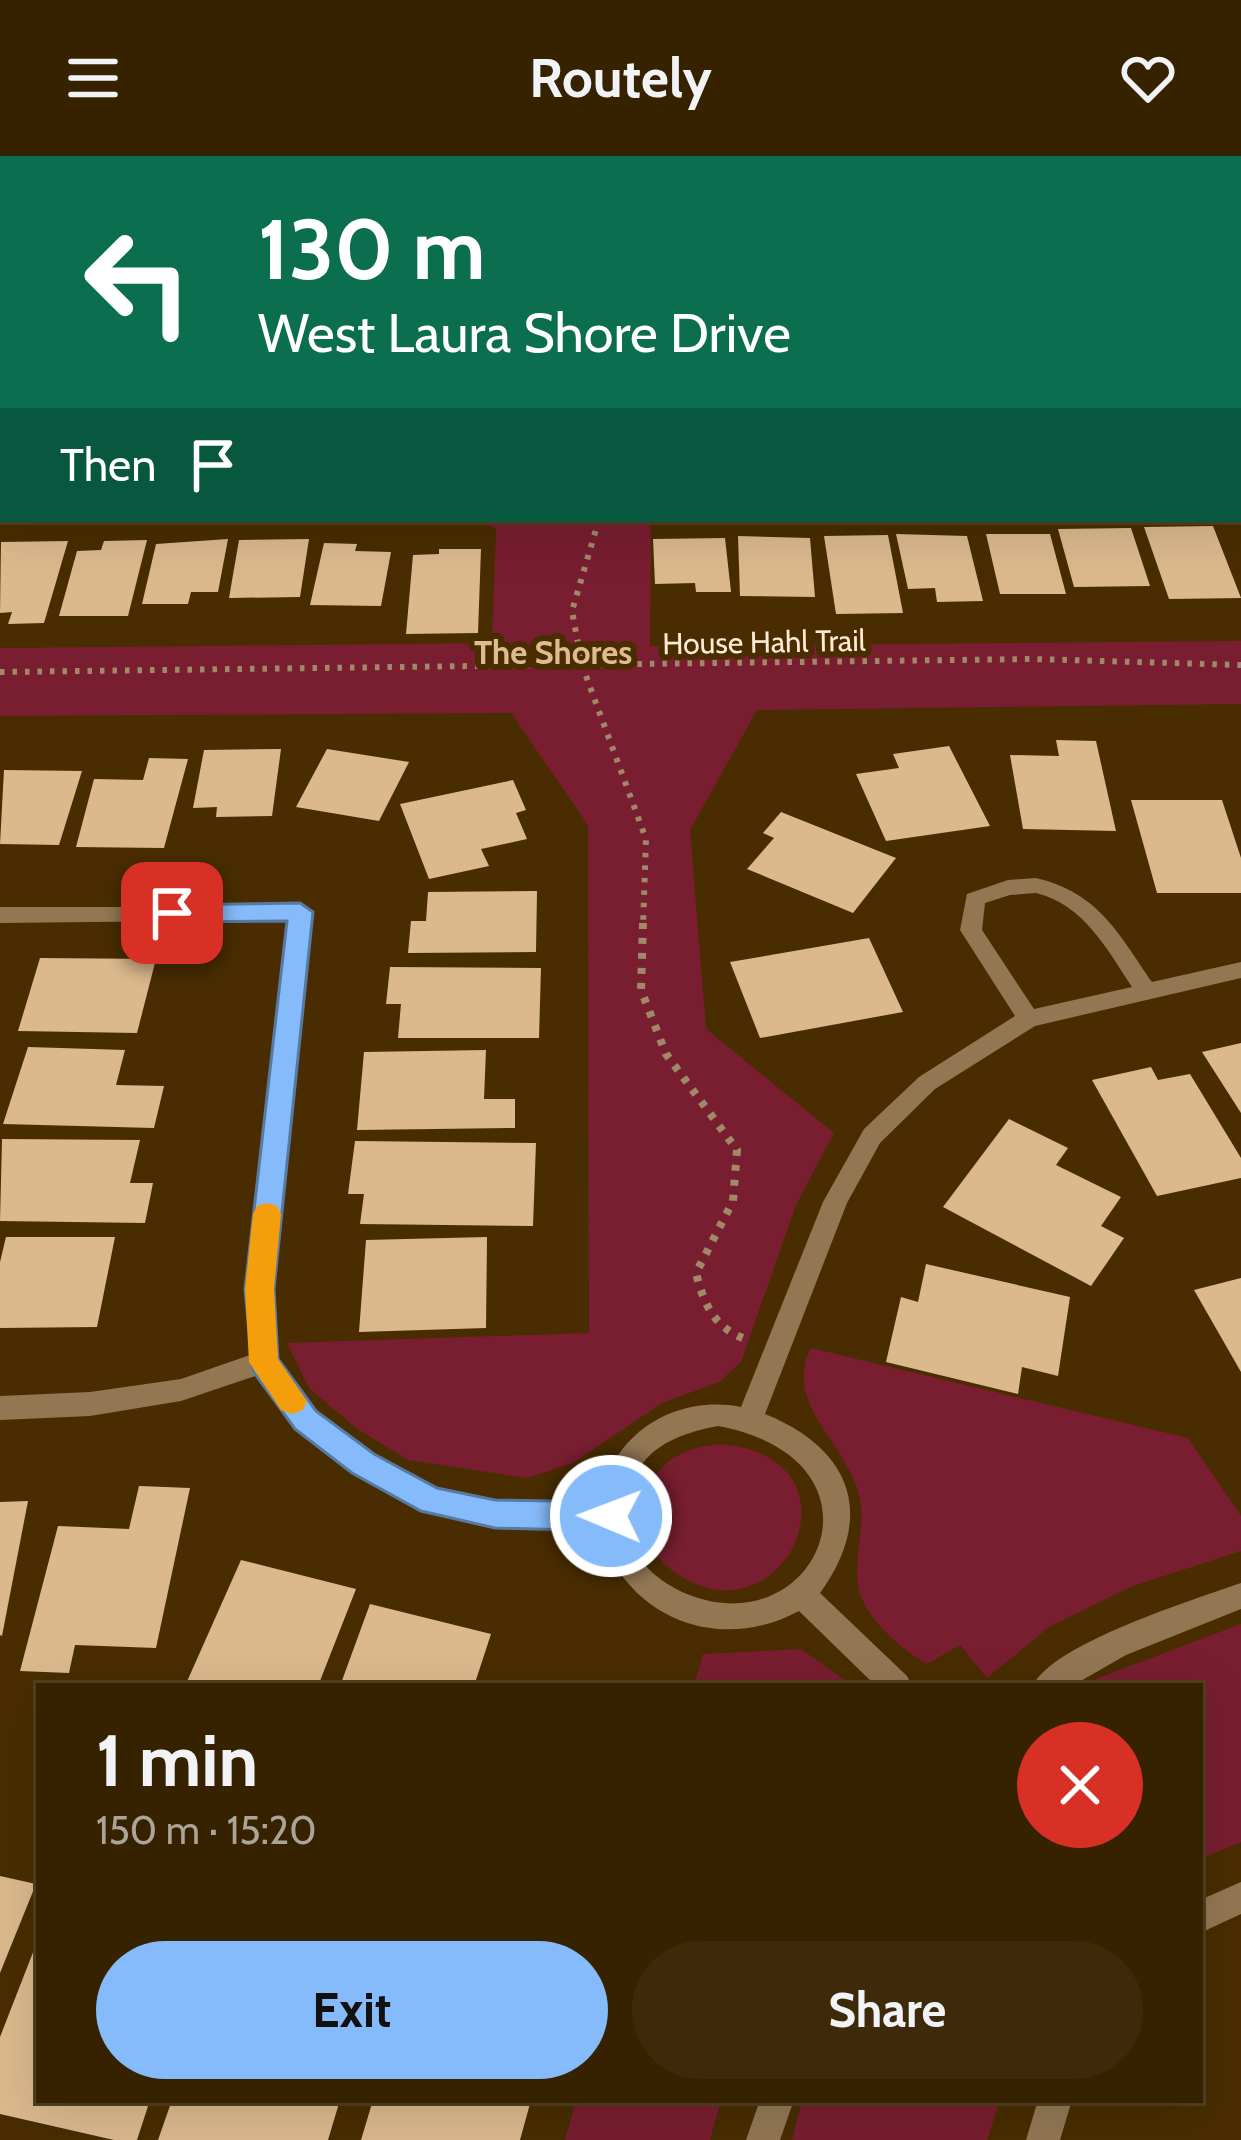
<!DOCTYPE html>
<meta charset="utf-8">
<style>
:root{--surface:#372200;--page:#3e2a0a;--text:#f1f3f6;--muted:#aaa499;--line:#513f22;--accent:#86bbfb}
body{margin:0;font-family:Cabin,sans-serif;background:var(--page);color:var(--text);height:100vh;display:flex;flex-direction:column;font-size:45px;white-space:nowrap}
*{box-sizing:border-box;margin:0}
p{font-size:39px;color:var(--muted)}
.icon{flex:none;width:66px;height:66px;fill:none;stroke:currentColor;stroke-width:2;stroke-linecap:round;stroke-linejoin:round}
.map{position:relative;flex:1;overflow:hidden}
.panel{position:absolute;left:36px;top:1527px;width:1167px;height:420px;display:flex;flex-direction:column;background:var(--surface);border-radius:0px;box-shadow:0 12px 48px #0002,0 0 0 3px var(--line)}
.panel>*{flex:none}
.guide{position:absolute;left:0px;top:0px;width:1242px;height:366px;box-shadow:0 12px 48px #0002,0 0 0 3px var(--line);background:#0b6e4f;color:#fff;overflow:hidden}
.pin{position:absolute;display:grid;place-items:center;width:102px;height:102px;color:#fff;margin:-51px;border-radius:24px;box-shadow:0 6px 18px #0006}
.me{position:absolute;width:132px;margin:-66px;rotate:271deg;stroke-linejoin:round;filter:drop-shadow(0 0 9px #0008)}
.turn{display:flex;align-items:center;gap:42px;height:252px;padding:0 60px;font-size:54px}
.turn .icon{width:156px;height:156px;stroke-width:2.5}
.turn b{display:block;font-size:84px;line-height:102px}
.then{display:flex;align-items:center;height:114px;padding:0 60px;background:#0003;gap:24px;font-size:45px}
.round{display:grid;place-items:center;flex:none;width:126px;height:126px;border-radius:63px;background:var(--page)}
.head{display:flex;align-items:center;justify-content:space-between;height:204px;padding:0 60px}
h1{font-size:72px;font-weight:800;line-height:90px}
.action{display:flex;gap:24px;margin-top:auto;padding:24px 60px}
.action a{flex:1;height:138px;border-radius:72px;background:var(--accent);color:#111;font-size:48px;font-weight:800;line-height:138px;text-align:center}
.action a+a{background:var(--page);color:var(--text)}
header{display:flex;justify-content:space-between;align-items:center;height:156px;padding:0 60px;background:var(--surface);font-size:54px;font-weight:800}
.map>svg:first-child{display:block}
.green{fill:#781e30}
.building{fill:#dbb98d}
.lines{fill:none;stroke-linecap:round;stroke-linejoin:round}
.path-far1{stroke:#a08967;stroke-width:6;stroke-dasharray:4.5 8;stroke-linecap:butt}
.path{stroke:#a08967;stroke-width:8;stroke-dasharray:6 9;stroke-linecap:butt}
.minor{fill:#927753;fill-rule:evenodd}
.tertiary{fill:#927753;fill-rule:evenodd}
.route{fill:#86bbfb;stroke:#577aa3;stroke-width:3}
.slow{fill:#f59e0b}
.labels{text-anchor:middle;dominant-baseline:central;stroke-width:12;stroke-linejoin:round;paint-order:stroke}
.far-street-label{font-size:30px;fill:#fdebd5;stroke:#492d00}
.far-neighbourhood-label{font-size:33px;font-weight:bold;fill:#debc90;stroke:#492d00}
</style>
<header><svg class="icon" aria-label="menu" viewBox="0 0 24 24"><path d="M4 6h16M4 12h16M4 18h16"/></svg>Routely<svg class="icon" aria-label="heart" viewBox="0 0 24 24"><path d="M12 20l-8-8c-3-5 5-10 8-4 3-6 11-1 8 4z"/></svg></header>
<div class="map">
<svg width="1241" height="1984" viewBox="0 0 1241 1984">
<rect width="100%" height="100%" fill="#492d00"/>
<g class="green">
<polygon points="483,363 651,363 650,490 1241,485 1241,548 757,554 690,674 706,873 834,977 796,1049 741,1206 719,1226 662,1247 573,1307 527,1322 408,1304 356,1272 309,1232 287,1187 589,1177 588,669 511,557 0,560 0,492 492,487 496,374"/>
<path d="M811 1192 1188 1282 1241 1360V1395L1130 1431 1049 1471 987 1522 960 1489 927 1508C902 1493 874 1470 862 1443 848 1412 869 1372 858 1334 843 1286 783 1245 811 1192Z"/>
<path d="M718 1288C877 1299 780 1502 668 1411 636 1385 635 1333 667 1307 682 1294 700 1291 718 1288Z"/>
<polygon points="1241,1468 1241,1686 1200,1703 1200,1530 1090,1530 1098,1522"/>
<polygon points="801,1493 853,1530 694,1530 703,1498"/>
<polygon points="576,1944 721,1944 710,1984 565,1984"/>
<polygon points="802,1944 1000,1944 987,1984 792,1984"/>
</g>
<g class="building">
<polygon points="1213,370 1241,442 1169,443 1144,371"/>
<polygon points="1131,372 1150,430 1074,431 1058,373"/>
<polygon points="896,378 967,380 983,445 937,446 935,432 908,433"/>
<polygon points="986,378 1050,378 1066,438 1000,438"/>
<polygon points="888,379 903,457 836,458 824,380"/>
<polygon points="738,380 810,382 815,441 740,440"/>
<polygon points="725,382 731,436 696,436 695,427 655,428 653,383"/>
<polygon points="228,383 218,436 191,436 188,448 142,448 156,388"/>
<polygon points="309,383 300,441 229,442 239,384"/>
<polygon points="147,384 128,460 59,460 77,395 101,394 104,385"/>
<polygon points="68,385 44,467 8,468 12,456 0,457 1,386"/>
<polygon points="324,387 357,388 355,395 391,396 381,450 310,449"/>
<polygon points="439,393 481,393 478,477 406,478 413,399 439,398"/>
<polygon points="1056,584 1096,585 1116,675 1023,673 1010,599 1059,600"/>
<polygon points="949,590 990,670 886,685 856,618 899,612 893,598"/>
<polygon points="281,593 272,660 216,661 217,651 193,652 204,594"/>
<polygon points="327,593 409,606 379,665 296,651"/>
<polygon points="149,602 188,603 164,692 76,691 94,623 143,624"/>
<polygon points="4,614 82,615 59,689 0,688"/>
<polygon points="513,624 526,654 516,657 527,683 481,693 489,710 429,723 400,648"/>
<polygon points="1131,644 1222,644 1241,702 1241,737 1157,737"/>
<polygon points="781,656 896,702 853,757 747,713 774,682 763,677"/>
<polygon points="537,735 536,796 408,797 411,765 426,765 428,736"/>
<polygon points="869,782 903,856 760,882 730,806"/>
<polygon points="40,802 156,803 137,877 18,875"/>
<polygon points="390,811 541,812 539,882 398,882 401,848 386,848"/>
<polygon points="1241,887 1241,957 1202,896"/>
<polygon points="28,891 125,894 116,929 164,930 154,972 3,968"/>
<polygon points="486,894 484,943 515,943 515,972 357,974 364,896"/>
<polygon points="1151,911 1158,924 1190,918 1241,1002 1241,1022 1157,1040 1092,924"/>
<polygon points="1009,963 1068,992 1056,1009 1121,1041 1101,1070 1124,1082 1091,1130 943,1051"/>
<polygon points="2,983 140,984 130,1027 153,1027 145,1067 0,1065"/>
<polygon points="355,985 536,987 533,1070 360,1068 364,1038 348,1038"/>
<polygon points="6,1081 115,1081 97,1171 0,1172 0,1106"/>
<polygon points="487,1081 486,1172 359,1176 366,1084"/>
<polygon points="926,1108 1070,1141 1058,1220 1022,1211 1018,1238 886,1206 901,1141 918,1146"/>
<polygon points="1241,1122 1241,1216 1194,1134"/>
<polygon points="139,1330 190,1332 156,1492 75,1489 69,1517 20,1515 58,1370 129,1373"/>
<polygon points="28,1345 2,1480 0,1479 0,1346"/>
<polygon points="241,1404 356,1433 318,1530 185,1530"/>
<polygon points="370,1448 491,1478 474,1530 340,1530"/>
<polygon points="0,1720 36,1728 0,1817"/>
<polygon points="39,1781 39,1944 150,1944 137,1984 114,1984 0,1958 0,1881"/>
<polygon points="172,1944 340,1944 328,1984 158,1984"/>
<polygon points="373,1944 531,1944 520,1984 361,1984"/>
</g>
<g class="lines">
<g class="path-far1">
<polyline points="599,363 572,455 582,509 646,683 643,770"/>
<polyline points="0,516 1033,503 1241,509"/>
</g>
<path class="path" d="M643 767 641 834 666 898 737 994 733 1045 696 1117C704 1149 715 1173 748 1184"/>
<g class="minor">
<polygon points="510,0 524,0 525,3 511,3"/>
<polygon points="1234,0 1241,0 1241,7 1232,3"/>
<rect x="1239" y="321" width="2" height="10"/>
<rect x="0" y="339" width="3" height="10"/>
<path d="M1036 722C1099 737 1118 777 1152 826L1241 806V822L1035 870 935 933 880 987 847 1047 765 1258C852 1293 876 1360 820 1437L907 1520 912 1530H876L799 1455C718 1499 624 1461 599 1372L495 1371 422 1354 353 1317 297 1272 258 1219 181 1245 90 1260 0 1264V1240L90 1236 181 1223 250 1199 246 1133 288 764 0 767V751H308L311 756 272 1133 277 1203 315 1256 373 1299 437 1334 495 1345 600 1347C610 1279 674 1238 741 1251L823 1046 864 973 919 921 1015 860 960 774 967 738 1008 724ZM1036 737C1083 748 1107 793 1132 831L1034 853 982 774 985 747 1010 739ZM718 1270C899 1304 818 1491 687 1438 665 1429 642 1412 633 1390 627 1379 627 1367 628 1354 629 1299 669 1279 718 1270Z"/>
<polygon points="1241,1726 1241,1758 1200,1777 1200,1744"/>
<polygon points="1038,1944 1072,1944 1060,1984 1026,1984"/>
</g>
<g class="tertiary">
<path d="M1241 1427V1453L1126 1499 1072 1530H1033C1051 1488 1196 1443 1241 1427Z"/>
<polygon points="760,1944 794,1944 780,1984 746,1984"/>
</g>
</g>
<polygon class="route" points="300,747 313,756 274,1133 278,1203 316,1255 374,1298 437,1332 495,1344 611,1346 623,1350 627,1360 623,1371 611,1375 495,1372 421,1355 352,1317 295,1273 253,1215 245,1133 287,765 172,766 159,757 172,749"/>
<polygon class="slow" points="267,1047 277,1050 281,1058 274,1133 278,1203 307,1245 303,1254 292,1258 281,1254 249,1206 245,1133 253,1058 257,1050"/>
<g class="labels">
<g class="far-street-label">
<text transform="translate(764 486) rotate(-1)">House Hahl Trail</text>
</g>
<g class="far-neighbourhood-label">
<text x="553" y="496">The Shores</text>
</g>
</g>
</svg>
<div class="pin" style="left:172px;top:757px;background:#d93025"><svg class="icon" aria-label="arrive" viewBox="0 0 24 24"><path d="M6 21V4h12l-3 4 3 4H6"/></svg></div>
<svg class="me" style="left:611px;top:1360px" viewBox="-20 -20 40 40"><circle r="17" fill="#86bbfb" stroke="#fff" stroke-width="3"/><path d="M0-11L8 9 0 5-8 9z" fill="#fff"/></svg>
<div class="guide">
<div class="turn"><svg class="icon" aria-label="left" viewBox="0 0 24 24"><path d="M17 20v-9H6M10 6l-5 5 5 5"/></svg><div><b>130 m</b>West Laura Shore Drive</div></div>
<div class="then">Then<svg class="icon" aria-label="arrive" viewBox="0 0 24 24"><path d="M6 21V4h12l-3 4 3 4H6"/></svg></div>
</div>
<section class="panel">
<div class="head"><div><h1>1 min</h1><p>150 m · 15:20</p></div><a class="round" style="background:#d93025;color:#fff"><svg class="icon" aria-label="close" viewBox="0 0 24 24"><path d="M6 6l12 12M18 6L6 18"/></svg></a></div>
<div class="action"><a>Exit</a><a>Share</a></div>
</section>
</div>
